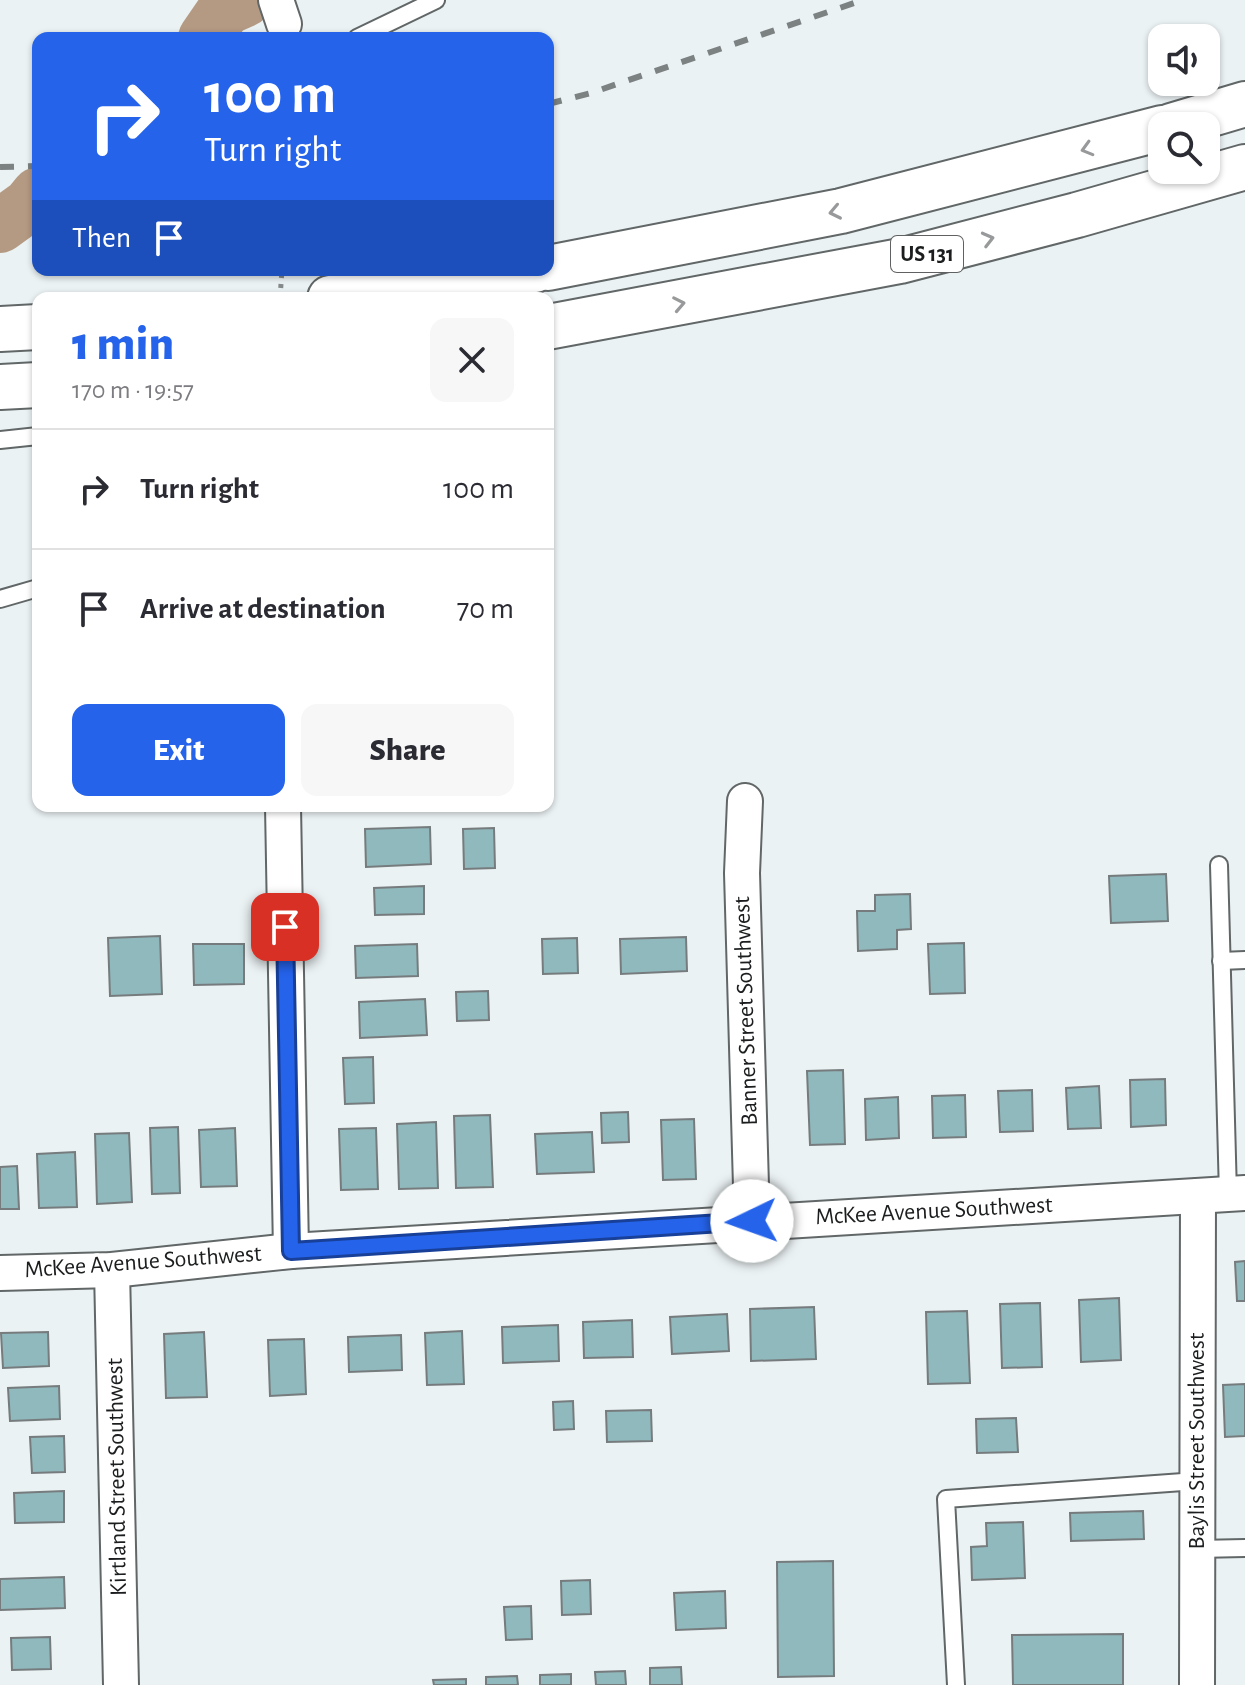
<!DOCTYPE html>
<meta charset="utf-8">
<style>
:root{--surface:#fff;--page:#f7f7f7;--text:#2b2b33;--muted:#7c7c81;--line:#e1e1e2;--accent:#2563eb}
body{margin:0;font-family:"Alegreya Sans",sans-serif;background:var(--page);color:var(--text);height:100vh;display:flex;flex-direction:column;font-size:30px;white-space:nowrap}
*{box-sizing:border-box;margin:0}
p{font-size:26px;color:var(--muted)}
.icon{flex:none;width:44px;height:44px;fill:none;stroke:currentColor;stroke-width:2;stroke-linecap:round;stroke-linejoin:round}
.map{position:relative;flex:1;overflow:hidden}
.drawer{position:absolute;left:32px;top:292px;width:522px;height:520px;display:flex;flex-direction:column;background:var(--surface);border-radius:16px;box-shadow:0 2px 6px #0004}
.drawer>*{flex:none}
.top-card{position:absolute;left:32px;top:32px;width:522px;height:244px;border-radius:16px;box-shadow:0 2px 6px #0004;background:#2563eb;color:#fff;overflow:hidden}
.controls{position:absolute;left:1148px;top:24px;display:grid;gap:16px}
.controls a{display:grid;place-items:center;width:72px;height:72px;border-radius:16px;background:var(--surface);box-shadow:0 2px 6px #0004;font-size:40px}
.pin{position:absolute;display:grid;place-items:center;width:68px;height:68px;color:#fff;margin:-34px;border-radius:16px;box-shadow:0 4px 12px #0006}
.me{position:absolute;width:88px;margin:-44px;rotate:267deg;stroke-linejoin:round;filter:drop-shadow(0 0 6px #0008)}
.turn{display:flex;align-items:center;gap:28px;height:168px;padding:0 40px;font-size:36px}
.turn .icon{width:104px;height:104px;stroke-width:2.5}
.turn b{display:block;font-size:56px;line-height:68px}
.then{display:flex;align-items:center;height:76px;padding:0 40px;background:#0003;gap:16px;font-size:30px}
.round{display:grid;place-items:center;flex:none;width:84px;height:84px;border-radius:16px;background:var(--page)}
.headline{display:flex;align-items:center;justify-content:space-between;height:136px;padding:0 40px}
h1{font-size:48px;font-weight:800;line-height:60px;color:var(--accent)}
.button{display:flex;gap:16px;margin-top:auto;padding:16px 40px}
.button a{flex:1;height:92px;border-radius:16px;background:var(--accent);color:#fff;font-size:32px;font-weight:800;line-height:92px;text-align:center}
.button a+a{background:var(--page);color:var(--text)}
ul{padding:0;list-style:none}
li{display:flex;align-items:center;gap:24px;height:120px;padding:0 40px;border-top:2px solid var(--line)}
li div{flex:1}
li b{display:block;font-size:30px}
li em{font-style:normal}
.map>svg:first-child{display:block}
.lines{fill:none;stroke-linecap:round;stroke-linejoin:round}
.river{stroke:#b49983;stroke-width:54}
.building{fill:#90b9bd;stroke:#767c7d;stroke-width:2}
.lane-casing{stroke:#616667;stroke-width:20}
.street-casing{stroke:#616667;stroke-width:38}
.highway-casing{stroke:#616667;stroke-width:48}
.path{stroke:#84898a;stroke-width:5;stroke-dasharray:4 6;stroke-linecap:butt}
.lane{stroke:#fff;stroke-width:16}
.street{stroke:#fff;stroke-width:34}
.highway{stroke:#fff;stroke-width:44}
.rail{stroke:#7c8182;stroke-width:6;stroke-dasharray:14 14;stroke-linecap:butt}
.oneway{stroke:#98999a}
.route-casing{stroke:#184099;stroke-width:20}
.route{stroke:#2563eb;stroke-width:14}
.labels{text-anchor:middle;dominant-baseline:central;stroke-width:7;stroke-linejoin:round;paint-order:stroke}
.shield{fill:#fff;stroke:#5f6162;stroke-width:2}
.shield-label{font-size:22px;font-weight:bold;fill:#1b1d1e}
.street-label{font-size:24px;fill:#1b1d1e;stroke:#fff}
</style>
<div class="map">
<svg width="1245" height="1685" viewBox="0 0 1245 1685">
<rect width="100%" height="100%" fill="#ebf2f3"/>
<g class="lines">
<g class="river">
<polyline points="205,38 225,9 245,0"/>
<polyline points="0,226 29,205 38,194"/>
</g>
</g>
<g class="building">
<polygon points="430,827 431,864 366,867 365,829"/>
<polygon points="494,828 495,868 464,869 463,829"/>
<polygon points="1166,874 1168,921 1111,923 1109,876"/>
<polygon points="424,886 424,914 375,915 374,888"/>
<polygon points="910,894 911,929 897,930 897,949 858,951 857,911 875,911 875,895"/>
<polygon points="160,936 162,994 110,996 108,938"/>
<polygon points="686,937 687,971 621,974 620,939"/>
<polygon points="577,938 578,973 543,974 542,939"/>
<polygon points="964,943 965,993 930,994 928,944"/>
<polygon points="193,944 244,944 244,984 194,985"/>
<polygon points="417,944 418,976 356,978 355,946"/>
<polygon points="488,991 489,1020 457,1021 456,992"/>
<polygon points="425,999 427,1035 360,1038 359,1002"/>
<polygon points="373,1057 374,1103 345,1104 343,1058"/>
<polygon points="843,1070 845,1144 810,1145 807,1071"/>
<polygon points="1165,1079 1166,1125 1131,1127 1130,1080"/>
<polygon points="1099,1086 1101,1128 1068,1129 1066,1088"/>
<polygon points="1032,1090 1033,1131 1000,1132 998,1091"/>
<polygon points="965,1095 966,1137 933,1138 932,1096"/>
<polygon points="898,1097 899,1138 866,1140 865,1099"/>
<polygon points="628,1112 629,1142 602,1143 601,1113"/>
<polygon points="490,1115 493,1187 456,1188 454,1116"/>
<polygon points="694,1119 696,1179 663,1180 661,1120"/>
<polygon points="436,1122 438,1188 399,1189 397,1124"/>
<polygon points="178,1127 180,1193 152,1194 150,1128"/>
<polygon points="235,1128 237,1186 201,1187 199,1130"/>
<polygon points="376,1128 378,1189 341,1190 339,1129"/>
<polygon points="592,1132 594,1172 537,1174 535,1134"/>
<polygon points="129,1133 132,1202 97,1204 95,1134"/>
<polygon points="75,1152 77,1207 39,1208 37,1154"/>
<polygon points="17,1166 19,1209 0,1209 0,1167"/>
<polygon points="1245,1261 1245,1301 1237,1301 1235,1262"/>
<polygon points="1119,1298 1121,1360 1081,1362 1079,1300"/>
<polygon points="1040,1303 1042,1367 1002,1368 1000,1304"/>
<polygon points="814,1307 816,1359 751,1361 750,1309"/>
<polygon points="967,1311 970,1383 928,1384 926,1312"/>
<polygon points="727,1314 729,1351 672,1354 670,1317"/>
<polygon points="632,1320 633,1357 584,1358 583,1322"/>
<polygon points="558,1325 559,1361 503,1363 502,1327"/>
<polygon points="462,1331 464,1384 427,1385 425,1333"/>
<polygon points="48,1332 49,1366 3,1368 1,1333"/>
<polygon points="204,1332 207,1397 166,1398 164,1334"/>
<polygon points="401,1335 402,1370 349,1372 348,1337"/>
<polygon points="304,1339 306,1394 270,1396 268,1340"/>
<polygon points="1245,1384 1245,1436 1225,1437 1223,1385"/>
<polygon points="59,1386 60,1419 10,1421 8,1388"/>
<polygon points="573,1401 574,1429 554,1430 553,1402"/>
<polygon points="651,1410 652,1441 607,1442 606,1411"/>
<polygon points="1016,1418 1018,1452 977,1453 976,1419"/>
<polygon points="64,1436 65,1472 32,1473 30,1437"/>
<polygon points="64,1491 64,1522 15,1523 14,1493"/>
<polygon points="1143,1511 1144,1539 1071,1541 1070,1513"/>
<polygon points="1023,1522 1025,1578 972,1580 971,1547 987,1546 986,1523"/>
<polygon points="833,1561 834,1676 778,1677 777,1562"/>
<polygon points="64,1577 65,1608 0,1610 0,1579"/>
<polygon points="590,1580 591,1614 562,1615 561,1581"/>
<polygon points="725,1591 726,1628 676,1630 674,1593"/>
<polygon points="531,1606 532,1639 506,1640 504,1607"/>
<polygon points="1123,1634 1123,1685 1013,1685 1012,1635"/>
<polygon points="50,1637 51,1669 12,1670 11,1638"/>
<polygon points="681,1667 682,1685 650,1685 650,1668"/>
<polygon points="625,1671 626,1685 596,1685 595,1672"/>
<polygon points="571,1674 571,1685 540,1685 540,1675"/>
<polygon points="517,1676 518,1685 486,1685 486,1677"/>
<polygon points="466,1679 466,1685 434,1685 433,1680"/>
</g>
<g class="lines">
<defs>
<g id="lane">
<polyline points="357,38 436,0"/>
<polyline points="0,440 38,436"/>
<polyline points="0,599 38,588"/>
<polyline points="1219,865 1228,1194"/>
<polyline points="1221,961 1245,960"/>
<polyline points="1197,1549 1245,1548"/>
<polyline points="956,1685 946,1499 1197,1481"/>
</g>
<g id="street">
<polyline points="276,0 284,24"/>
<polyline points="745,801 742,873 752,1221"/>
<polyline points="283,806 291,1251"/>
<polyline points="112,1270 121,1685"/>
<polyline points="0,1273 112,1270 291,1251 1245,1193"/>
<polyline points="1197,1685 1198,1196"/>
</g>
<g id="highway">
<polyline points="1171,126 1245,104"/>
<polyline points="548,268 841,211 1162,128"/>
<polyline points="330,298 535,270"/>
<polyline points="548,327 900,261 1077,215 1245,167"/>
<polyline points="0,329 38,327"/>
<polyline points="0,387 38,385"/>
</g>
</defs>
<use href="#lane" class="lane-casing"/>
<use href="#street" class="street-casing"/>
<use href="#highway" class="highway-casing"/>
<polyline class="path" points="280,298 282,270"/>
<use href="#lane" class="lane"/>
<use href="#street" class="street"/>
<use href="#highway" class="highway"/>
<g class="rail">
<polyline points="548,104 591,93 863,0"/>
<polyline points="0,167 38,166"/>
</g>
</g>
<defs><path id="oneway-chevron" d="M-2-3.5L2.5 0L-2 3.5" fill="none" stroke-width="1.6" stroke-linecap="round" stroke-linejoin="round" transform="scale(2)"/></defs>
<g class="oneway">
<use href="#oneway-chevron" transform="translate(1087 149) rotate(164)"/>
<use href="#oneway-chevron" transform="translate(835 212) rotate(168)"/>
<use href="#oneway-chevron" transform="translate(988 239) rotate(-14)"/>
<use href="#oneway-chevron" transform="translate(679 304) rotate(-11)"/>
</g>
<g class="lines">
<defs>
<polyline id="route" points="285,927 291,1251 752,1221"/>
</defs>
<use href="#route" class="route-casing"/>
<use href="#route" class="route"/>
</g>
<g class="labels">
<rect class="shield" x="891" y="236" width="72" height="36" rx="6"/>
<g class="shield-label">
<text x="927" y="254">US 131</text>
</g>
<g class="street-label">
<text transform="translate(746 1011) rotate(-92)">Banner Street Southwest</text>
<text transform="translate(934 1211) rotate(-3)">McKee Avenue Southwest</text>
<text transform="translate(143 1262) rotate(-4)">McKee Avenue Southwest</text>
<text transform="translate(1197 1441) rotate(-90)">Baylis Street Southwest</text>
<text transform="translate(117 1477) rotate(-91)">Kirtland Street Southwest</text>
</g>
</g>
</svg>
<div class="controls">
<a><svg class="icon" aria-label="sound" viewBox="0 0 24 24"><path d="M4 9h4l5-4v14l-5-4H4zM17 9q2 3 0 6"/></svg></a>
<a><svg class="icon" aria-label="search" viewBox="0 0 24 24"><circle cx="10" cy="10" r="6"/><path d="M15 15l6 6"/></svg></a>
</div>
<div class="pin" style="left:285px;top:927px;background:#d93025"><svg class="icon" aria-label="arrive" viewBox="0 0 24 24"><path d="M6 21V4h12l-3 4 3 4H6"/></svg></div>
<svg class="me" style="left:752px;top:1221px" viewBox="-20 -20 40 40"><circle r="19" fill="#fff"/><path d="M0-13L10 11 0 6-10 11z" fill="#2563eb"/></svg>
<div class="top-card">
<div class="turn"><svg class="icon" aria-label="right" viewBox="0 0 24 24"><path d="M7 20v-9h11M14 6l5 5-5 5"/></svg><div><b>100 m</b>Turn right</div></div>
<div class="then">Then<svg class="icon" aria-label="arrive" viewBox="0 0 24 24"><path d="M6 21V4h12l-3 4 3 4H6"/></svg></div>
</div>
<section class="drawer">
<div class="headline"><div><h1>1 min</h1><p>170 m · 19:57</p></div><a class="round"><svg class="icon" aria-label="close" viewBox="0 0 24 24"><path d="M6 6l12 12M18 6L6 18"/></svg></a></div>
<ul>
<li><svg class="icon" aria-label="right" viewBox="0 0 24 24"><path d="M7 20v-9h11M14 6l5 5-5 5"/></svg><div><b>Turn right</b></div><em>100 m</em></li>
<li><svg class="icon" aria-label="arrive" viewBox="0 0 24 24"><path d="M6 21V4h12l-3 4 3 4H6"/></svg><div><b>Arrive at destination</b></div><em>70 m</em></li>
</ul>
<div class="button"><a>Exit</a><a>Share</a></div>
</section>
</div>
